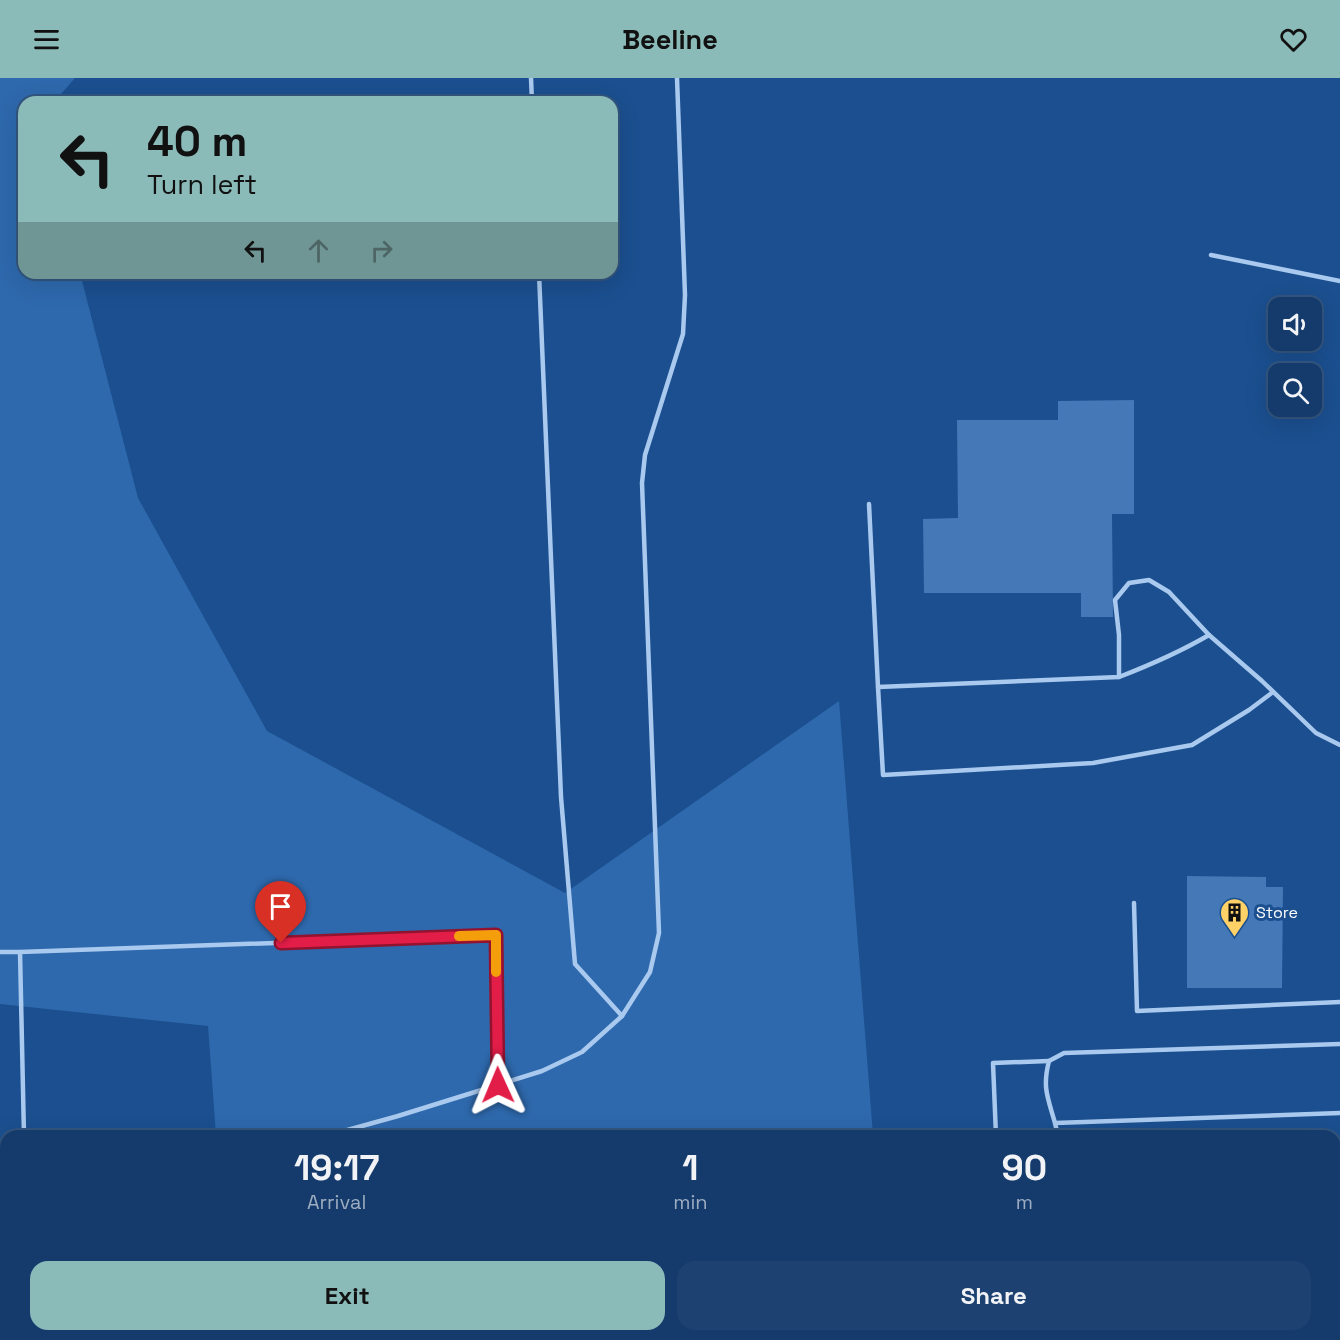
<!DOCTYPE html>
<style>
:root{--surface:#143b6b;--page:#1d4271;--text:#f1f3f6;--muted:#9dadc1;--line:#33557e;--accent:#8bbbb9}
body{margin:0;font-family:"Space Grotesk",sans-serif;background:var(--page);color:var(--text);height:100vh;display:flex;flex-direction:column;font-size:22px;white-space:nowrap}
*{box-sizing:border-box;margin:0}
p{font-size:20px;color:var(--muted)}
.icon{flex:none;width:33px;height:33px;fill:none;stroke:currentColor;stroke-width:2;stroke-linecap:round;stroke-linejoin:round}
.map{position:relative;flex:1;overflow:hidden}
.panel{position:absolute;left:0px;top:1052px;width:1341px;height:212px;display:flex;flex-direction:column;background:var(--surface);border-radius:18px 18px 0 0;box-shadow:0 6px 24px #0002,0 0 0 2px var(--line)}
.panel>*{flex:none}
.top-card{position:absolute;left:18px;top:18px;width:600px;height:183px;border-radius:18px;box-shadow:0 6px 24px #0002,0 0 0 2px var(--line);background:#8bbbb9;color:#111;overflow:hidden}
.buttons{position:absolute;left:1268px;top:219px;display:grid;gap:12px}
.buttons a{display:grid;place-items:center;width:54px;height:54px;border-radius:12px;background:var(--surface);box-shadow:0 6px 24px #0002,0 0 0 2px var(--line);font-size:30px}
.pin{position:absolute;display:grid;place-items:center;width:51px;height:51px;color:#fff;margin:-62px -26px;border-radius:50% 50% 50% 0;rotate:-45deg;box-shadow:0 0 6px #0007}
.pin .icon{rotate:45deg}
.me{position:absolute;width:66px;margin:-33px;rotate:359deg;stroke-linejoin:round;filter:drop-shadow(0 0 4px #0008)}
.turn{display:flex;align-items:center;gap:21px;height:126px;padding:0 30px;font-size:27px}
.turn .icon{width:78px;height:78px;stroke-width:2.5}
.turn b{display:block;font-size:42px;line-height:51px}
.lanes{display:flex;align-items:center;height:57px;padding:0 30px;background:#0003;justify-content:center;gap:30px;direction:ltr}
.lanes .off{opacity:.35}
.eta{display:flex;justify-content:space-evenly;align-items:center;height:102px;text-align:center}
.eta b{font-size:36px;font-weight:600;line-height:42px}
.button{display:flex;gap:12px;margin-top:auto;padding:12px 30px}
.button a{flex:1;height:69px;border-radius:18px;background:var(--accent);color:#111;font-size:24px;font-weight:600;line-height:69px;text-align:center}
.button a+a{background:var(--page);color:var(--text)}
header{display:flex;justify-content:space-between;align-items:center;height:78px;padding:0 30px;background:var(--accent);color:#111;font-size:27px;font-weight:600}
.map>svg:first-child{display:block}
.green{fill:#2e69ad}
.building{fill:#4478b7}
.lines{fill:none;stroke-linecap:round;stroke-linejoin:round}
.lane{stroke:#a9c9ee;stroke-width:4.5}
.street{stroke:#a9c9ee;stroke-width:6}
.route-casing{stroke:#92132f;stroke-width:15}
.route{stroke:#e11d48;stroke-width:10}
.slow{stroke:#f59e0b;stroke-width:10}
.labels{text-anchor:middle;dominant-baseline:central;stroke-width:6;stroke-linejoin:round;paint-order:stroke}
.poi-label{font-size:16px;fill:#fff;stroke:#1b4f8f;text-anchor:start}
</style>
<header><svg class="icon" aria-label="menu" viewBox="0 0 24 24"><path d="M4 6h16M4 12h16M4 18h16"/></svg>Beeline<svg class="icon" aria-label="heart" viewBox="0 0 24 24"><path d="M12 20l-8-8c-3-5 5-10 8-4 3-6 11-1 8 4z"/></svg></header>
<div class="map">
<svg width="1340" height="1262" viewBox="0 0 1340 1262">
<rect width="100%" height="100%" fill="#1b4f8f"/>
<g class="green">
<polygon points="0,0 75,0 54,24 24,24 24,195 80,195 138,420 267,653 565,815 839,623 873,1057 216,1057 208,948 0,926"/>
<polygon points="229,1257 525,1257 525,1262 230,1262"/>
</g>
<g class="building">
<polygon points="1134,322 1134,436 1112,436 1113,539 1081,539 1081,515 924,515 923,441 958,440 957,342 1058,342 1058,323"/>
<polygon points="1187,798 1266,799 1266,809 1283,809 1282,910 1187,910"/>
<rect x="1335" y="1066" width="5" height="110"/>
<polygon points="583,1257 767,1257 768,1262 583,1262"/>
<polygon points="1138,1257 1259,1257 1260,1262 1138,1262"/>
</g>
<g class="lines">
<g class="lane">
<polyline points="531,0 532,24"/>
<polyline points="1211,177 1340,203"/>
<polyline points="539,195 561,719 575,886 622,938"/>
<polyline points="869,426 878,609 1119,599 1119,557 1115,522 1129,505 1149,502 1169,514 1209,557 1262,603 1316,655 1340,667"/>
<path d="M1119 599C1150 587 1180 574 1209 557"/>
<polyline points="878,609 883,697 1093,685 1192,667 1249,632 1273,614"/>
<polyline points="1134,825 1137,933 1340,924"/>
<polyline points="0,874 20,874 24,1058"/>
<polyline points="20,874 496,857 498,1007"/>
<path d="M1340 966 1064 975 1049 983C1042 1010 1048 1020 1055 1045L1340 1035"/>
<polyline points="1055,1045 1058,1058"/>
<polyline points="326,1058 398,1038 475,1014 542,993 582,974 622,938 650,894 659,855 642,405 645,377 683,256 685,217 677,0"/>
<polyline points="996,1058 993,985 1049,983"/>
<polyline points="0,1116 6,1116"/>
<polyline points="85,1257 89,1262"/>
<polyline points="1096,1257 1096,1262"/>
<polyline points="96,1262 100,1257"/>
</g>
<polyline class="street" points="170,1257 171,1262"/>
</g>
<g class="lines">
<defs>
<polyline id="route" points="281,865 496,857 498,1007"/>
</defs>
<use href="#route" class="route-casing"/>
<use href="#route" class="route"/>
<polyline class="slow" points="459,858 496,857 496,894"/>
</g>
<defs>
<symbol id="building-pin" viewBox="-11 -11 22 30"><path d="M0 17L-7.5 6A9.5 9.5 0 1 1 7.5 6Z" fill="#ffd166" stroke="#1b4f8f"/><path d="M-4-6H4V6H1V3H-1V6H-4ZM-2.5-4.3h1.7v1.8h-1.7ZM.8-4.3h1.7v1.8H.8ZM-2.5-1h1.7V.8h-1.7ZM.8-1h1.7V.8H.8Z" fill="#111"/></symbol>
</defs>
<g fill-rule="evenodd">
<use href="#building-pin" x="1218" y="818" width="33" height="45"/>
</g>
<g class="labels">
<g class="poi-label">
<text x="1256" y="834">Store</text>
</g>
</g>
</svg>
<div class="buttons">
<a><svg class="icon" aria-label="sound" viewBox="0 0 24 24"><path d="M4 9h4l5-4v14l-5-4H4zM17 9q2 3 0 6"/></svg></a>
<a><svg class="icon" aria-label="search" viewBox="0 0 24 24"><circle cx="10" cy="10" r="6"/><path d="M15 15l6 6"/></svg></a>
</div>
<div class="pin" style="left:281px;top:865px;background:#d93025"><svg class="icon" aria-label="arrive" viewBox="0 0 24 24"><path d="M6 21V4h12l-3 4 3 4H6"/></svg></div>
<svg class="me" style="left:498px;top:1007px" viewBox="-20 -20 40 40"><path d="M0-17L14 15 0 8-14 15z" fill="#e11d48" stroke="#fff" stroke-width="4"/></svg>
<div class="top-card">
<div class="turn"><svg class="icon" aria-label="left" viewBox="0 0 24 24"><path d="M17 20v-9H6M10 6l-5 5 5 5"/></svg><div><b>40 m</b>Turn left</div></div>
<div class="lanes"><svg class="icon" aria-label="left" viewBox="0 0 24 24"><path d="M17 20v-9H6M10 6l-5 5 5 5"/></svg><svg class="icon off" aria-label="ahead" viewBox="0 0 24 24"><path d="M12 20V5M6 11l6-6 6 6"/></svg><svg class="icon off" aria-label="right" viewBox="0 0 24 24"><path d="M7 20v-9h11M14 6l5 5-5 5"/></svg></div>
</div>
<section class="panel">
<div class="eta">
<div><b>19:17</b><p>Arrival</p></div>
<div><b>1</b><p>min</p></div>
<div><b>90</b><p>m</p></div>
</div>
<div class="button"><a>Exit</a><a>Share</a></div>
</section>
</div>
